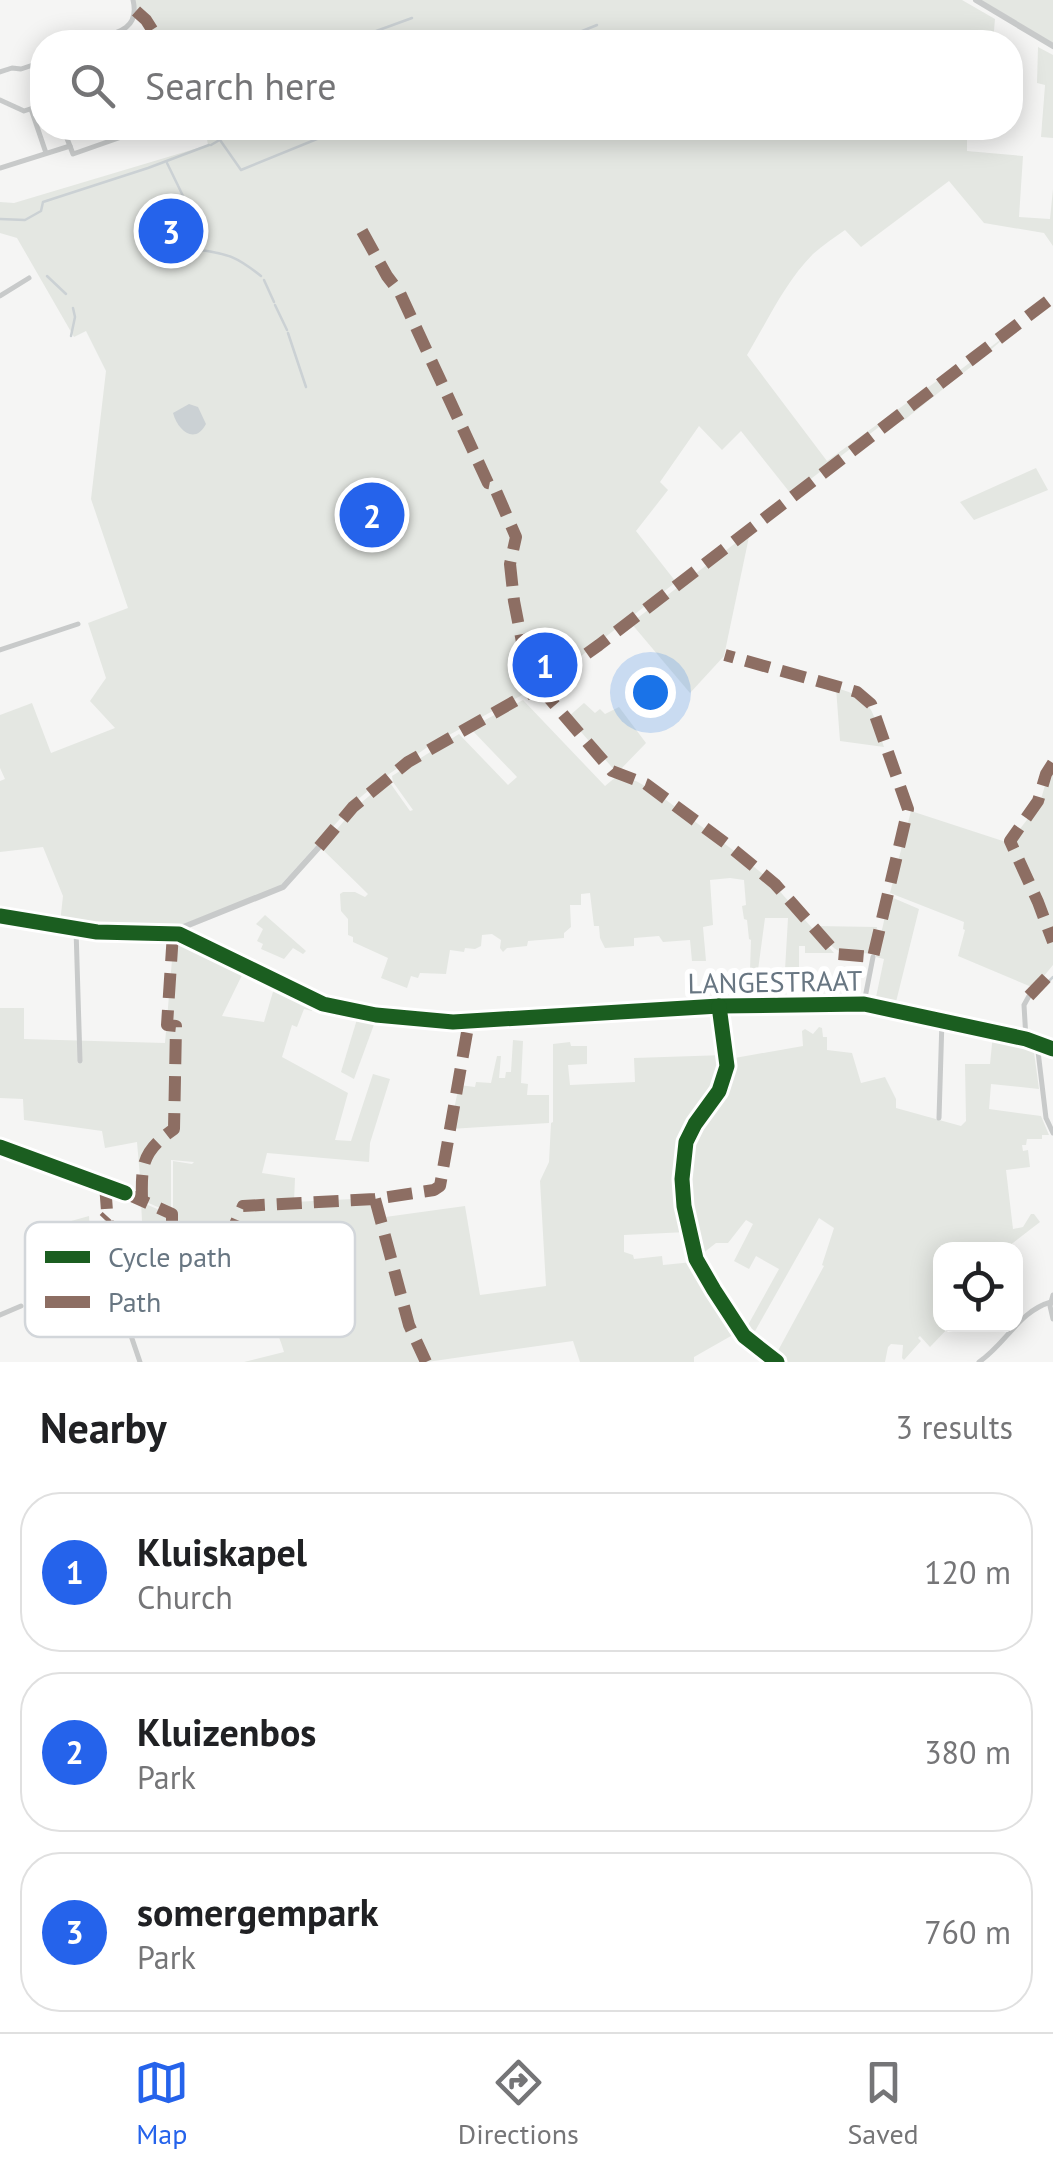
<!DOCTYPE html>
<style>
body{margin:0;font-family:"PT Sans",sans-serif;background:#f2f2f2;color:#202124}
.controls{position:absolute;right:30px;bottom:30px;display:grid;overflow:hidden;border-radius:20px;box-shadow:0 5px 25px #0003}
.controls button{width:90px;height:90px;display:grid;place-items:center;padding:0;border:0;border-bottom:2px solid #e0e0e0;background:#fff;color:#202124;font:50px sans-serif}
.you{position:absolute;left:650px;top:692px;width:35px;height:35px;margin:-25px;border:8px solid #fff;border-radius:50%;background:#1a73e8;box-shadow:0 0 0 15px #1a73e833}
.badge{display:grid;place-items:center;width:65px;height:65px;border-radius:50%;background:#2563eb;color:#fff;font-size:32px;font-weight:700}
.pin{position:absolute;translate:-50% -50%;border:5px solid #fff;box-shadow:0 2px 10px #0006}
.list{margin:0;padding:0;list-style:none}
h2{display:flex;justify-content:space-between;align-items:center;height:130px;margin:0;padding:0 40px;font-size:42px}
h2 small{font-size:32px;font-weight:400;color:#757577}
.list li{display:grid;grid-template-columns:65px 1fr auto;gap:30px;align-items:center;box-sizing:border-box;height:160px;margin:0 20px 20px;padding:0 20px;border:2px solid #e0e0e0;border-radius:40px}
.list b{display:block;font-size:38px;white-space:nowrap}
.list p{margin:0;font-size:32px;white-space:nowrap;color:#757577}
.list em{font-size:32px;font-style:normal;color:#757577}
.icon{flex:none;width:55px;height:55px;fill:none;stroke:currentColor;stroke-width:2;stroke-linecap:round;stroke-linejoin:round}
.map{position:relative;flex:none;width:1053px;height:1362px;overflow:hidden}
.search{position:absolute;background:#fff;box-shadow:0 5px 25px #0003;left:30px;right:30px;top:30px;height:110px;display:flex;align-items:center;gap:25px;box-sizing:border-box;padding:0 35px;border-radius:40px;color:#757577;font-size:38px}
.sheet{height:670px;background:#fff}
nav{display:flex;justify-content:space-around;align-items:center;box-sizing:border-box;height:140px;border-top:2px solid #e0e0e0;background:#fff;font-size:28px;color:#757577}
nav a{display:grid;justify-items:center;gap:5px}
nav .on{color:#2563eb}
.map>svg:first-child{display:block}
.green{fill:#e4e7e2}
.water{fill:#cbd1d4}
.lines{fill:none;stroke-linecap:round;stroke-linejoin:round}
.stream{stroke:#cbd1d4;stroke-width:2.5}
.minor{stroke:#c8caca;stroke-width:5}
.tertiary{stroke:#c8caca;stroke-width:6}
.quiet{stroke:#8d6e63;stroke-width:12;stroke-dasharray:25 12;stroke-linecap:butt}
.cycleway-casing{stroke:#fff;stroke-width:21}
.cycleway{stroke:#1b5e20;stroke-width:15}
.labels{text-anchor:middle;stroke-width:10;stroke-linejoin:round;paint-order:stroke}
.street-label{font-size:28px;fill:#687682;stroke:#fff}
.key{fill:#fff;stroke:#d2d6da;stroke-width:2.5}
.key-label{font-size:28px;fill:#687682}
</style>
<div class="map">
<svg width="1053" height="1362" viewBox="0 0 1053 1362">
<rect width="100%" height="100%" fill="#f5f5f4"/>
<g class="green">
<path d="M133,0H962L995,19L993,42H159C152,29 136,12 133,0Z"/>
<path d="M981,0H1053V43Z"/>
<path d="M1038,47L1053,55V138L1041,137L1045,85L1037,83Z"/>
<path d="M205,128H903L967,133V151L1023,156L1019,217L1050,219L1053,189V246L1044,233L984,223L949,181L861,247L845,230C835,237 823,245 813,254C785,282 767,322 747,355L827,461L956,367L960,370L1012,331L977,362L903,421L896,414L791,494L741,431L722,450L699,426L660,482L668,490L636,531L676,582L581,656L570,642L532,667L542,684L429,746L382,779L356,801L279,887L171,929L109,930L60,923L63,896L43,847L0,852V781L5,779L0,768V715L32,703L51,753L115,728L90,701L106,678L88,623L128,608L91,499L106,371L86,331L74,337L17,238L0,233V202L14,203L208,145Z"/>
<path d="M1036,468L1048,490L974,520L960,502Z"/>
<path d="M750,532L724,656L690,693L631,623Z"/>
<path d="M836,688C875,698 872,713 884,747L840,741Z"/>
<path d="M523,700L605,786L617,776L636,781L654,791L737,853L769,879L834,953H805V946H799V970H785L788,918H765L758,970H750L751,940L749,939L747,920L744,919L742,906L746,905L744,880L730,878L710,880L713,925L703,927L706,961H692L690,940L663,942L659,936L634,938V946L605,948L600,938L599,926H594L590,893L581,894V905H570L571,927L564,933V938L528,941L527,946L507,948L503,952L500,948L501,940L492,934L482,935L481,946L475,949L465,948L464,952L450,950L446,974L420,973L418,978L411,976L407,988L381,978L388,958L353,942V937L348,935V919L341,911L340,894L343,892H355L365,897L368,894L321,848L355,808L388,780L410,811L413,810L393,782L392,776L459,734L508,785L517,777L470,728Z"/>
<path d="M584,703L595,713L600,709L605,714L619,707L646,743L617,773L568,717Z"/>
<path d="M1053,766V965L1034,988L958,956L965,930L963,929L964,922L890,893L911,811L1009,843L1040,803L1049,771Z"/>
<path d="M891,897L919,909L895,1006L875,1002L884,959L876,957L889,898Z"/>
<path d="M265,915L306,951L303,954L293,948L284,959L261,949L263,944L257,941L263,929L256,924Z"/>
<path d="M815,926L877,927L871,953C835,955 837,953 815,926Z"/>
<path d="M174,936L245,969L222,1016L264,1022L275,985L314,1004L312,1011L304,1009L297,1027L292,1025L282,1057L348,1093L335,1140L351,1141L373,1074L390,1079L370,1143L369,1162L267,1153L262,1173L295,1178L294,1202L372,1198L378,1218L465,1206L480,1295L546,1286L540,1181L549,1162L551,1123L553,1122V1044L570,1042L571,1046H587V1064L568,1065L570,1085L635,1082L634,1058L725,1055C723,1095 695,1113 684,1146C675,1174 681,1205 687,1232L624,1235V1252L633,1255L634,1259L662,1256L663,1265L693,1262L738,1332L694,1357V1362H580L573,1341L427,1362H244L284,1352C273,1314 245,1274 227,1238L173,1255V1161L192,1164L194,1162L171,1160V1213L142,1200L137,1142L105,1148L102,1131L24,1120L23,1099L0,1098V1008H24V1039L165,1043Z"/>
<path d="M358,1016L376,1019L354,1079L341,1072Z"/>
<path d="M819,1027L822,1028L823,1037H827V1050L852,1053L861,1083L885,1077L896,1099V1108L961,1126L966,1121L965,1064H990L993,1034L1033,1045L1039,1089L991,1084L989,1109L1041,1116L1049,1135H1042V1139H1027L1026,1145H1022L1023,1151L1028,1150L1030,1167L1006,1170L1013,1229L1023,1227L1031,1214H1034L1040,1222L1005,1249L940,1250V1324L951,1325L930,1347L920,1336L918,1338L921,1341L904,1360L902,1358L903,1345L891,1344L888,1347L885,1362H780L774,1358L824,1266L822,1265L834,1228L819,1218L750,1340L743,1334L779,1269L756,1256L749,1269L734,1261L753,1224L746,1220L728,1243H716L697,1258C688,1224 675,1168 691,1135C696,1125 703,1118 710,1110C721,1095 727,1077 729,1059L803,1046L802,1031L805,1029L813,1034Z"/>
<path d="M513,1040L523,1041L521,1083L528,1084L527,1095H549V1123L450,1129L459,1085L475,1087L476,1082L491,1083L497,1056H501L499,1078H505L506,1072H511Z"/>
<path d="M141,1202L171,1215L170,1256L113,1275L109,1225L142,1221Z"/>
<path d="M89,1216L91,1252L77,1264L92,1253L91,1233L107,1218L111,1277L118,1300L64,1317L57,1293L32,1301L25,1295L50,1277L46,1228Z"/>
</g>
<path class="water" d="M189,404L198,407L206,424C195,445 178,431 173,413Z"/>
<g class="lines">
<g class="stream">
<path d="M356,42L368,34L412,18"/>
<path d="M555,42L597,25"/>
<path d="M220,140L241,170L344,128"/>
<path d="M211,145L240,128"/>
<path d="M167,163L184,198"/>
<path d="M186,200L187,205L177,223L188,225L200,231V250C229,254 237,257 261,276"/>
<path d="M0,219L25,220L41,211L43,202L148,168L209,145"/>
<path d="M47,276L66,294"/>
<path d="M264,280L274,302"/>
<path d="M275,305L287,330"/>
<path d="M288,333L306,387"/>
<path d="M71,336L75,317L73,308"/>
<path d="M1042,988L1053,977"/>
</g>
<g class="minor">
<path d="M86,42C110,34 141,33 133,0"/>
<path d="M0,72L12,68L21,69L42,62"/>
<path d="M0,100L24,111L42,105"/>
<path d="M31,109L46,153"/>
<path d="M63,128L73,154L147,128"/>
<path d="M0,168L70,146"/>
<path d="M0,296L29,278"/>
<path d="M0,650L78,624"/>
<path d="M76,929L80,1061"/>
<path d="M864,1003L873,957"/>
<path d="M719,1006L727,1066L719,1091L695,1124L686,1142L682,1179L684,1206L696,1259L714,1290L744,1336L777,1362"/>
<path d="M1026,1039L1024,1005L1029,996"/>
<path d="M1037,1043L1046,1118L1053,1133"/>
<path d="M939,1118L942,1020"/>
<path d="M0,1147L125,1193"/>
<path d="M1053,1295L1050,1306L1053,1319"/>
<path d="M0,1315L21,1306"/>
<path d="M126,1321L140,1362"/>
<path d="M979,1362C1006,1344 1019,1311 1051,1302"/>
</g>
<g class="tertiary">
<path d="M976,0L1053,46"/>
<path d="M0,916L97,932L179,934L323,1004L376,1015L453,1022L719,1006L864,1004L1026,1039L1053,1049"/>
<path d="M179,934L181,928L283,887L319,847"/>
</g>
<g class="quiet">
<path d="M136,11L146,20L160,42"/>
<path d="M362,231L387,276L400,293L488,483L493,484L516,537L510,564L514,601L531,688L537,689"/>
<path d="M537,689L542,690L612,771L646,784L728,845L775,884L837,954L873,957L908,809L871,704L857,692L725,655"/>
<path d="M1053,763L1046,774L1038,801L1010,841L1038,902L1053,942"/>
<path d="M319,847L353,807L408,762L543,685L599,645L1053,297"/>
<path d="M1029,996L1053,971"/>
<path d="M105,1184L112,1279L126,1321"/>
<path d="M125,1193L172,1214V1256L229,1238L243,1206L375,1199L434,1190L440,1186L469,1021"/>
<path d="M375,1199L409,1325L426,1362"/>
<path d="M142,1200C141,1163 143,1151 174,1129L176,1026L167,1025L173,933"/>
<path d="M38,1301L66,1272L74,1268L91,1253V1233L107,1216"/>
</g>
<defs>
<g id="cycleway">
<path d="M0,916L97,932L179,934L323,1004L376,1015L453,1022L719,1006L864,1004L1026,1039L1053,1049"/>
<path d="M719,1006L727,1066L719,1091L695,1124L686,1142L682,1179L684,1206L696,1259L714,1290L744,1336L777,1362"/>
<path d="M0,1147L125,1193"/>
</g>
</defs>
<use href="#cycleway" class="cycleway-casing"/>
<use href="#cycleway" class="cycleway"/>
</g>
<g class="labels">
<g class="street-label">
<text transform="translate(775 982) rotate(-1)" y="10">LANGESTRAAT</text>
</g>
</g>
<rect x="25" y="1222" width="330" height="115" rx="15" class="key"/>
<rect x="45" y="1251" width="45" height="12" fill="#1b5e20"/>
<rect x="45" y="1296" width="45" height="12" fill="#8d6e63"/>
<g class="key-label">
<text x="108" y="1267">Cycle path</text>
<text x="108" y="1312">Path</text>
</g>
</svg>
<div class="controls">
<button><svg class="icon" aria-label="locate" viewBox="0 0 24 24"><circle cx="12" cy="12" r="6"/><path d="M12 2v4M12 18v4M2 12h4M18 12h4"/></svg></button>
</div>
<div class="you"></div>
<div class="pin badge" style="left:545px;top:665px">1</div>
<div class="pin badge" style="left:372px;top:515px">2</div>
<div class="pin badge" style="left:171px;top:231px">3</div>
<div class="search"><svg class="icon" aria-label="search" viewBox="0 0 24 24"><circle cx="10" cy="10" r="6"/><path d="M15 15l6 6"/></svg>Search here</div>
</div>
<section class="sheet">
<h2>Nearby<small>3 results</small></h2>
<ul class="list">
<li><span class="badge">1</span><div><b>Kluiskapel</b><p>Church</p></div><em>120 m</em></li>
<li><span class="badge">2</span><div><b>Kluizenbos</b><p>Park</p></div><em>380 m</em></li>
<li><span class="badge">3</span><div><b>somergempark</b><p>Park</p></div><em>760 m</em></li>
</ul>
</section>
<nav>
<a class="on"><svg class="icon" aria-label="map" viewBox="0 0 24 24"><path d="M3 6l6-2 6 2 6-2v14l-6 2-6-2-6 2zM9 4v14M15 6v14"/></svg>Map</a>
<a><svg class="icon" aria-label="directions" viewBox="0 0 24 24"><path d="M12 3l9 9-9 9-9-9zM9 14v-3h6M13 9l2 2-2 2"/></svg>Directions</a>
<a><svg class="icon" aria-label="saved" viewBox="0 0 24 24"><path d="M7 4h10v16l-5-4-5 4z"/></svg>Saved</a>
</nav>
